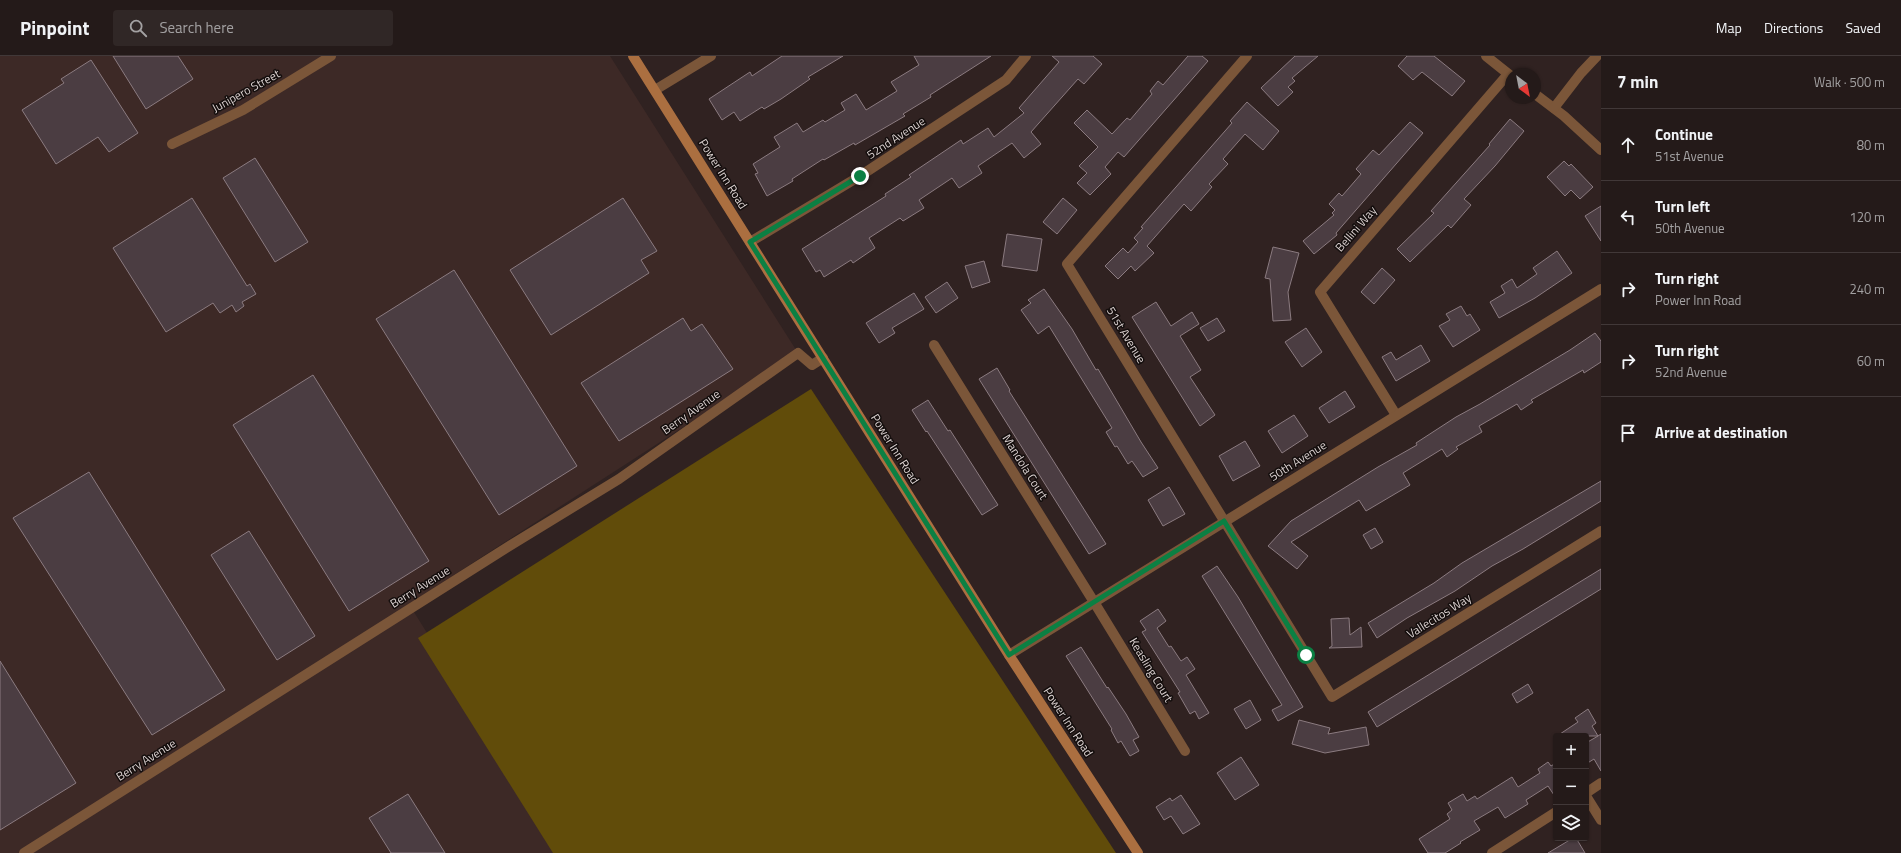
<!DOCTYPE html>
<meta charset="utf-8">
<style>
body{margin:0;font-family:"Titillium Web",sans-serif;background:#302726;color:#f1f3f6}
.controls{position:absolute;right:12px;bottom:12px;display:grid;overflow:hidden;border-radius:4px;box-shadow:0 1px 3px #0004}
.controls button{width:36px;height:36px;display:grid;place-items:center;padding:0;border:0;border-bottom:1px solid #413838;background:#241a19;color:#f1f3f6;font:20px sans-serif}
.compass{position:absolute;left:1505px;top:12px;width:36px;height:36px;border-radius:50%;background:#241a19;box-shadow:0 1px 3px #0004;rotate:148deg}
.stop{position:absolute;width:12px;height:12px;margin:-9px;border:3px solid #0b8043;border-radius:50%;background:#fff}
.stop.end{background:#0b8043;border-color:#fff;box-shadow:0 1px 4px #0008}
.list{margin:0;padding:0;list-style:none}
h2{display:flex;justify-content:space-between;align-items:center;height:52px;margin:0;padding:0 16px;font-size:17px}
h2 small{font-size:13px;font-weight:400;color:#a3a1a2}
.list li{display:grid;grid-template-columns:26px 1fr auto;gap:12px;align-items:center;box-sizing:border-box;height:72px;padding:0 16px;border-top:1px solid #413838}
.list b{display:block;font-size:15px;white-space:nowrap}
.list p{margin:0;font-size:13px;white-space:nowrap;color:#a3a1a2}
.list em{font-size:13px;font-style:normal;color:#a3a1a2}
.icon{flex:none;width:22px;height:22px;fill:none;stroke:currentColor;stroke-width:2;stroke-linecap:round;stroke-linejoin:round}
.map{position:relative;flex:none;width:1601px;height:797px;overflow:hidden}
header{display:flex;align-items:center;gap:24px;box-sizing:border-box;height:56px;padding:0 20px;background:#241a19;border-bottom:1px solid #413838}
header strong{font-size:19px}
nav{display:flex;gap:22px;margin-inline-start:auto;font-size:14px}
.search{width:280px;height:36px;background:#302726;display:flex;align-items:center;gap:10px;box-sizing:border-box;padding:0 14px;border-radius:4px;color:#a3a1a2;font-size:15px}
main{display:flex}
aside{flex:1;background:#241a19}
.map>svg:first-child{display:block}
.built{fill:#3d2926}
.green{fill:#614c0a}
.building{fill:#4b3d42;stroke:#8b7b80}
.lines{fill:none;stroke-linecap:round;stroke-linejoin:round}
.minor{stroke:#7b5639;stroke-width:10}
.secondary{stroke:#ab6f40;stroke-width:10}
.route{stroke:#0b8043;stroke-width:5}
.labels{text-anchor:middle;stroke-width:3;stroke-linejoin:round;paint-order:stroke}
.street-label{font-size:12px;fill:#dbd1d0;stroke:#140e0d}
</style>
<header>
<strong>Pinpoint</strong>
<div class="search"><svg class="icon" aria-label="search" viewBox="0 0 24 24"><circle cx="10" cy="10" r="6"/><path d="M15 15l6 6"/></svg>Search here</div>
<nav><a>Map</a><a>Directions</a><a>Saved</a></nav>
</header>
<main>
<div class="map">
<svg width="1601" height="797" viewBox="0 0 1601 797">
<rect width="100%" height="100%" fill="#302221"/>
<path class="built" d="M0,0H610L798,297L409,548L564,797H0Z"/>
<path class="green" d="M811,333L1116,797H553L418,582Z"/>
<g class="building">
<path d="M113,0H178L193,23L146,53Z"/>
<path d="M782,0H843L808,21L810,23L781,43L764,53L762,51L740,65L734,56L722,64L709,43L750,16L752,20Z"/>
<path d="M914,0H991L930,39L931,41L903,58L905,60L855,89L854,87L824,104L823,103L792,123L793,125L767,140L755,118L758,117L753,108L780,91L774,81L797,67L803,76L823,64L825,66L845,54L841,47L856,38L866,54L897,35L891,26L919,9Z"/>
<path d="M1052,0H1093L1102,8L1084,28L1078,23L1031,76L1041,88L1024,102L1012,87L978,110L982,117L959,132L952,122L919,144L924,152L903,165L900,162L869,182L875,192L853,207L851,204L824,221L820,214L816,216L802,193L886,140L885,138L911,121L909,119L961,84L963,88L988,72L994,81L1024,57L1019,52L1059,6Z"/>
<path d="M1188,0H1202L1208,5L1124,101L1118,96L1105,111L1111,118L1090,139L1077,127L1087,117L1079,110L1098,91L1074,67L1087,54L1112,78L1127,62L1130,64L1152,38L1150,35L1158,25L1163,29Z"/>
<path d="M1295,0H1318L1292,22L1295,25L1288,31L1293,36L1278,50L1261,32Z"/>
<path d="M1407,0H1434L1465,25L1452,40L1422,16L1413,24L1398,10Z"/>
<path d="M91,4L138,77L109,96L98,81L56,108L22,54L64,27L61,23Z"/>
<path d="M1247,46L1279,75L1263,94L1245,78L1223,103L1228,108L1209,128L1212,131L1191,155L1184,148L1147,190L1154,197L1135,215L1131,210L1118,223L1105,210L1123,192L1128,197L1138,186L1134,182L1143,172L1141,171L1232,67L1230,65Z"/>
<path d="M1510,63L1524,75L1495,110L1464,143L1471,149L1451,172L1448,169L1410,206L1397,193L1434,157L1431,155L1490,89L1489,88Z"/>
<path d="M1410,66L1423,77L1336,177L1337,179L1314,198L1303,185L1334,159L1332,157L1335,154L1329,148L1339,137L1342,140L1361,118L1356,113L1373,94L1379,99Z"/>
<path d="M255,102L308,186L275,206L223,122Z"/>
<path d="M1564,105L1569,110L1571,108L1593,131L1580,143L1571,134L1565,140L1547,121Z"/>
<path d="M192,142L247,230L250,228L256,238L242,246L244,250L236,256L232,249L220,257L213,247L166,276L113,192Z"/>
<path d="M623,142L657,195L641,204L649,217L551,279L510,214Z"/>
<path d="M1063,142L1077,154L1057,178L1043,166Z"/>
<path d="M1601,150V185L1585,160Z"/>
<path d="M1007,178L1042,183L1037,215L1002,210Z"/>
<path d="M1273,191L1299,197L1288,236L1291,264L1273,265L1270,223L1265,222Z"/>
<path d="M1557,195L1572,217L1535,242L1499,262L1490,246L1505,237L1501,230L1512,223L1517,232L1537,218L1533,212Z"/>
<path d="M984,205L990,226L972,232L965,210Z"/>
<path d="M1382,212L1395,224L1374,248L1361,236Z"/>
<path d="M454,214L577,410L499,459L376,263Z"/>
<path d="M947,226L958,242L936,257L925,241Z"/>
<path d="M1044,233L1072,273L1096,314L1098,313L1141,386L1158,412L1143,421L1132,405L1128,408L1117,390L1115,391L1106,376L1112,372L1049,270L1038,278L1021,254L1031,247L1028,244Z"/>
<path d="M914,237L924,253L892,272L895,277L879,287L866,267Z"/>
<path d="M1156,246L1171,270L1192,256L1199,268L1180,280L1201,314L1190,321L1215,359L1200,370L1132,261Z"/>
<path d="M1461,250L1467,260L1470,258L1480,274L1453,291L1439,270L1450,264L1446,258Z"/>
<path d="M683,262L691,275L702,268L733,313L619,385L581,327Z"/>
<path d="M1217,262L1225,275L1208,285L1200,272Z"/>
<path d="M1306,272L1322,296L1302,311L1285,286Z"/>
<path d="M1595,277L1601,285V306L1584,317L1583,314L1531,344L1533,346L1521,354L1517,348L1479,370L1482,376L1456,391L1458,393L1447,401L1442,393L1403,417L1410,429L1366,455L1359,444L1291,486L1308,500L1297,513L1268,490L1291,465L1378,411L1417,389L1416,387L1456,361L1480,348L1570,294Z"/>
<path d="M1421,289L1430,305L1396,325L1382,301L1391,296L1396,304Z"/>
<path d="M997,312L1010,334L1009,335L1106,488L1089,498L979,323Z"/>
<path d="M313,319L429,505L349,555L233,369Z"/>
<path d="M1345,335L1355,351L1329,367L1319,352Z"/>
<path d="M928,344L948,375L950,374L998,449L982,459L927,375L926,376L912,354Z"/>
<path d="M1294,359L1308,380L1282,397L1268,375Z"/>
<path d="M1245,385L1260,410L1233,425L1219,400Z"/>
<path d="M89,416L225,634L152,679L13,462Z"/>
<path d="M1601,425V445L1523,493L1492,510L1455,535L1407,562L1377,582L1368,567L1434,527L1462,507Z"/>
<path d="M1169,431L1185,458L1163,470L1148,444Z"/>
<path d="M1375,472L1383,486L1371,493L1363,479Z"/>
<path d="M249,475L315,580L277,604L211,499Z"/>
<path d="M1217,510L1238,541L1303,651L1278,665L1272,654L1282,649L1202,520Z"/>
<path d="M1601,513V533L1377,671L1368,656Z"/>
<path d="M1158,553L1166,565L1157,572L1169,591L1171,590L1181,605L1187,601L1195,613L1186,619L1209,657L1199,663L1195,655L1190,658L1178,637L1180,636L1142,576L1146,574L1140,565Z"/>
<path d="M1349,562L1350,579L1361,571L1362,591L1329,592L1332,590L1331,563Z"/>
<path d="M1081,591L1107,632L1108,631L1126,658L1139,681L1133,684L1139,695L1130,700L1121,685L1118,687L1111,674L1112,673L1066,600Z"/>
<path d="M0,605L76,727L0,774Z"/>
<path d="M1528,628L1533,637L1517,647L1512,638Z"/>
<path d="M1250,644L1261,664L1246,673L1234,653Z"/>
<path d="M1588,653L1596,667L1592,670L1598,680L1601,678V715L1594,703L1586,708V687L1598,680H1557L1578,666L1575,662Z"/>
<path d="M1299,664L1330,672L1328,678L1366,671L1369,689L1325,697L1292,688Z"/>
<path d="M1241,701L1259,729L1235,744L1217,717Z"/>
<path d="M1548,706L1551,710L1556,707V742L1548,730L1526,744L1528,748L1505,762L1498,751L1474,765L1480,774L1460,786L1461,787L1445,797H1428L1419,783L1450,763L1447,758L1452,754L1448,747L1463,738L1467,745L1475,740L1477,743L1512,721L1518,731L1540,717L1538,713Z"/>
<path d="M408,738L445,797H391L369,762Z"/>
<path d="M1181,739L1200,768L1183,778L1171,760L1164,764L1156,751L1170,742L1172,745Z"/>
<path d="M1573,782H1576L1585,797H1548Z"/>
</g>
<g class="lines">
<g class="minor">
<path d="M1247,0L1067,208L1332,641L1601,475"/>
<path d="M1486,0L1511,20"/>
<path d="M655,34L711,0"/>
<path d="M1535,38L1564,60L1601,94"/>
<path d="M1554,52L1581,17L1597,0"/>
<path d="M172,88L243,54L331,0"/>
<path d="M750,186L860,120L1006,24L1026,0"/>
<path d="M934,289L1094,546L1185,695"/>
<path d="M1396,359L1320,236L1508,18"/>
<path d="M1009,599L1601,233"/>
<path d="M1586,737L1601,727"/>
<path d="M1586,740L1601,764"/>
<path d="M24,797L511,489L619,423L798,297L812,309L823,302"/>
<path d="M1492,797L1556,756"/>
</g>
<path class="secondary" d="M633,0L1009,599L1138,797"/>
</g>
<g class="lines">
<path class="route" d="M860,120L750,186L1009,599L1224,465L1306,599"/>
</g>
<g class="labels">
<g class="street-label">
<text transform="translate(246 35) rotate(-29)" y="4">Junipero Street</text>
<text transform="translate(896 82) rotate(-33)" y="4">52nd Avenue</text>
<text transform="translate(723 118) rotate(58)" y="4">Power Inn Road</text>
<text transform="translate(1356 173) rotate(-49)" y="4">Bellini Way</text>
<text transform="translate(1126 279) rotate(59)" y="4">51st Avenue</text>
<text transform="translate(691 356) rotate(-35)" y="4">Berry Avenue</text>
<text transform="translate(895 393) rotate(58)" y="4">Power Inn Road</text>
<text transform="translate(1298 405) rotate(-32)" y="4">50th Avenue</text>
<text transform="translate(1025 411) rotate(58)" y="4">Mandola Court</text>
<text transform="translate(420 531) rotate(-32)" y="4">Berry Avenue</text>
<text transform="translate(1439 560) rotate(-32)" y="4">Vallecitos Way</text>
<text transform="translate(1151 614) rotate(59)" y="4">Keasling Court</text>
<text transform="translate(1068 666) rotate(57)" y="4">Power Inn Road</text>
<text transform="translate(146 704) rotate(-32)" y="4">Berry Avenue</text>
</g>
</g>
</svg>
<div class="controls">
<button>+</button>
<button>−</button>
<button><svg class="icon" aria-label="layers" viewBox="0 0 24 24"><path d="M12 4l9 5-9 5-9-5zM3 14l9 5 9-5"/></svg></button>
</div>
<svg class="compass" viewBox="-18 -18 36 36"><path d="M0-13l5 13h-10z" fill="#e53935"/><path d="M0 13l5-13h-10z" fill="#a3a1a2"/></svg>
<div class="stop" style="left:1306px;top:599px"></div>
<div class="stop end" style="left:860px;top:120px"></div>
</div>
<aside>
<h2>7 min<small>Walk · 500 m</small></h2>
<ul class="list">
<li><svg class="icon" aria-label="ahead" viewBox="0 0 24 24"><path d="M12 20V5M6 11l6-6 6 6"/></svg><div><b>Continue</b><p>51st Avenue</p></div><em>80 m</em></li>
<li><svg class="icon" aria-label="left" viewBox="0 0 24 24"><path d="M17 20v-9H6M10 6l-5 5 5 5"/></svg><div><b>Turn left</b><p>50th Avenue</p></div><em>120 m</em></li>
<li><svg class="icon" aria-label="right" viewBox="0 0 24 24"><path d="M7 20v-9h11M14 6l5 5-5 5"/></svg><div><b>Turn right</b><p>Power Inn Road</p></div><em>240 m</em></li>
<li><svg class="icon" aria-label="right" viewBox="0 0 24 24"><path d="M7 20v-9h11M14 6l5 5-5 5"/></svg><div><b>Turn right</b><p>52nd Avenue</p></div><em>60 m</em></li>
<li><svg class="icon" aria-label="arrive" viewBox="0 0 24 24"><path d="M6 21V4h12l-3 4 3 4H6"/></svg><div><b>Arrive at destination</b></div></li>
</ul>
</aside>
</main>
